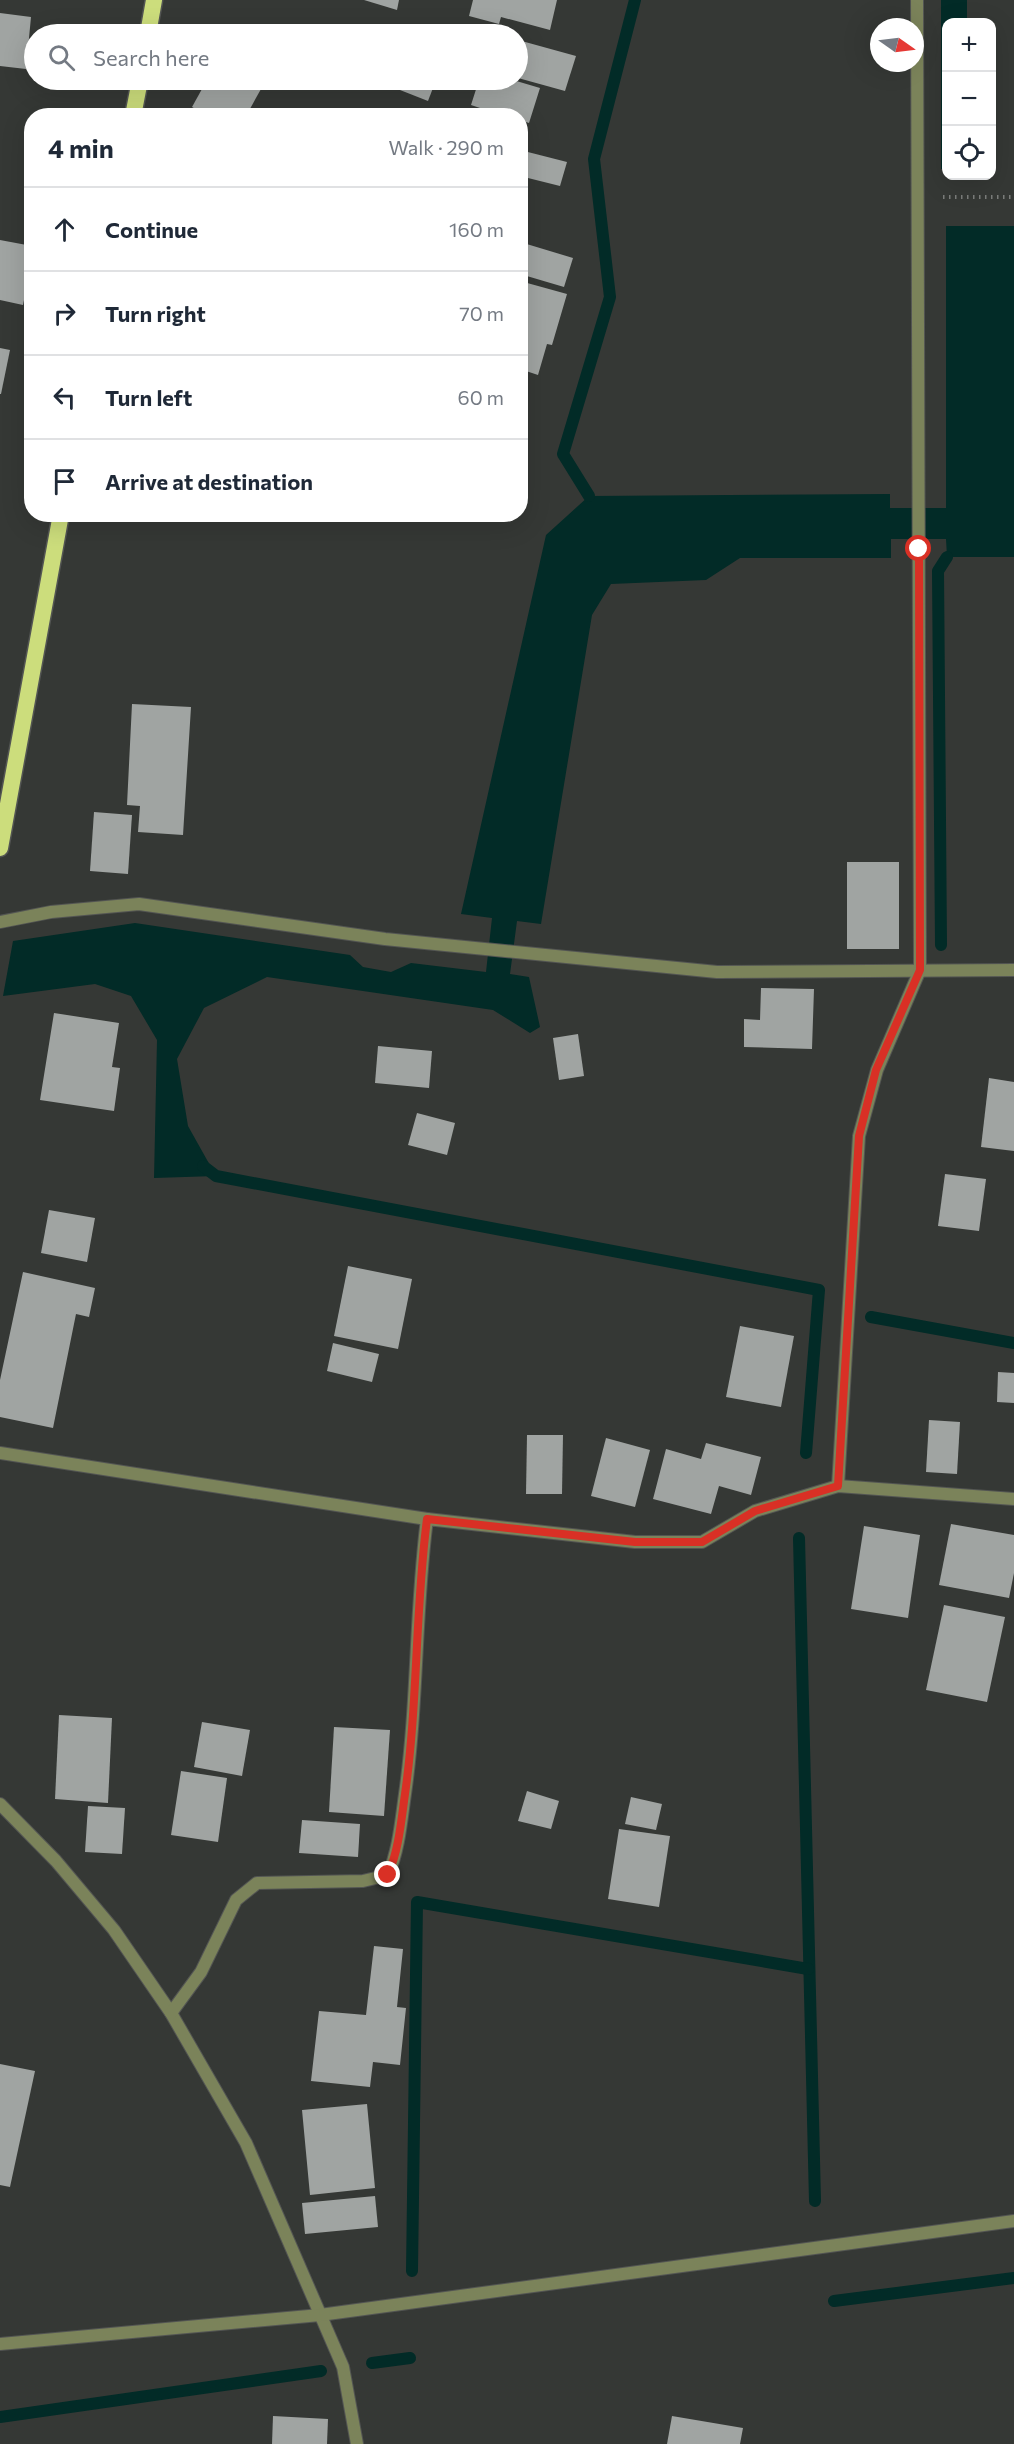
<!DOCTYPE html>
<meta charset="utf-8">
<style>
body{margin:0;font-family:Commissioner,sans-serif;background:#f2f2f3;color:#1f2937}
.controls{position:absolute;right:18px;top:18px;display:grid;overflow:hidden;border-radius:12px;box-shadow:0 6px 24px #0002}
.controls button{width:54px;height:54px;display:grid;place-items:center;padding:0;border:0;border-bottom:2px solid #e0e1e3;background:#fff;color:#1f2937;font:30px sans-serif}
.compass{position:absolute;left:870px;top:18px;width:54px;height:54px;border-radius:50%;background:#fff;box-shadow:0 6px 24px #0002;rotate:104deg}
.stop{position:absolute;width:18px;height:18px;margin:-14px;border:4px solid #d93025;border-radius:50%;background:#fff}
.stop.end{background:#d93025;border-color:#fff;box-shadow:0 2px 6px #0008}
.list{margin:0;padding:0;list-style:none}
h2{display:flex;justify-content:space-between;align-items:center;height:78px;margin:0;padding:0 24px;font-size:26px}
h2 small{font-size:20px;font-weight:400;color:#747a83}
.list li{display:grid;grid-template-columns:39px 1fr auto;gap:18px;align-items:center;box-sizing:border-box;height:84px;padding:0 24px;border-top:2px solid #e0e1e3}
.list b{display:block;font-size:22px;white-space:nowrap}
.list em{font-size:20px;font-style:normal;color:#747a83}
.icon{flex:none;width:33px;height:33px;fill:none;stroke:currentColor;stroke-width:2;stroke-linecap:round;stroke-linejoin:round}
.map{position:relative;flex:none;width:1014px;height:2444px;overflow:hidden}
.search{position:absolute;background:#fff;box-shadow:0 6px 24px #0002;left:24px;top:24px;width:504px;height:66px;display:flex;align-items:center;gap:15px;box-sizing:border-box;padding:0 21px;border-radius:33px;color:#747a83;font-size:22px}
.panel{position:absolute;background:#fff;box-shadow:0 6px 24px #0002;left:24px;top:108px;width:504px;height:414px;border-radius:24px}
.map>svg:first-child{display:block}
.water{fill:#022b27}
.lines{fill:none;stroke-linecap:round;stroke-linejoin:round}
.stream{stroke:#022b27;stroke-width:12}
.building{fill:#a0a4a2}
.minor-casing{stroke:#535553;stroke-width:14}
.tertiary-casing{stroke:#535553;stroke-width:14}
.trunk-casing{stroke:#535553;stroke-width:19}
.path{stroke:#7a7c7a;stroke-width:4;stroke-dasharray:1.5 4.5;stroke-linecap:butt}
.minor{stroke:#7b835a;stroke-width:12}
.tertiary{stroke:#7b835a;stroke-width:12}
.trunk{stroke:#ccdd7c;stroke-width:16}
.route{stroke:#d93025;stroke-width:8}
</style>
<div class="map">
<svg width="1014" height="2444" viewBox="0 0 1014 2444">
<rect width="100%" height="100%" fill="#353835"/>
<g class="water">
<path d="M941,0H967V22H946V169H941Z"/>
<path d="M946,226H1014V557H947L946,539H891V558H740L706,580L611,584L592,615L541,924L517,921L510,974L529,977L540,1027L530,1033L493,1010L267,977L204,1008L177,1059L188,1126L216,1176L154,1178L157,1040L131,996L95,984L3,996L13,941L135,923L350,955L363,967L391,972L411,963L486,972L492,918L461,914L546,535L589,496L890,494V508H946Z"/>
</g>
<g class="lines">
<g class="stream">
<path d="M589,496L563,454L610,297L594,159L635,0"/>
<path d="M941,945L938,571L947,557"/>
<path d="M203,1166L216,1176L819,1290L806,1453"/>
<path d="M871,1317L1014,1343"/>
<path d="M799,1538L815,2201"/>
<path d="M412,2271L417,1902L808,1969"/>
<path d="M834,2301L1014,2278"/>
<path d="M372,2363L410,2358"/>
<path d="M0,2417L321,2371"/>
</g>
</g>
<g class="building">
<path d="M364,0H399L397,10Z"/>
<path d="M473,0H557L550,30L501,17L499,24L469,16Z"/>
<path d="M0,13L31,17L26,69L0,66Z"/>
<path d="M425,26L447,34H421Z"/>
<path d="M518,40L576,56L565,91L518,78Z"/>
<path d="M207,80H266L246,116H208L192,107Z"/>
<path d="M404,80H436L428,101L400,90Z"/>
<path d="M479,80H513L540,88L529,123L520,120V116H504L471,105Z"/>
<path d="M520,150L567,162L560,186L520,176Z"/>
<path d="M0,240L32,246V259L23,305L0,300Z"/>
<path d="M520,242L573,258L564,287L520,274Z"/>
<path d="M520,281L567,294L552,345L547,344L538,375L520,369Z"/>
<path d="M0,348L10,350L1,394H0Z"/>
<path d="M132,704L191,707L183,835L138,832L140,806L127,805Z"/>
<path d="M94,812L132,815L128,874L90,871Z"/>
<rect x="847" y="862" width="52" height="87"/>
<path d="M761,988L814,989L812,1049L744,1047V1019L760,1020Z"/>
<path d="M54,1013L119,1023L112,1067L120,1068L114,1111L40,1100Z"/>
<path d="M578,1034L584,1076L559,1080L553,1038Z"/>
<path d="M378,1046L432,1051L429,1088L375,1083Z"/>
<path d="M989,1078L1014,1082V1151L981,1147Z"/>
<path d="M417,1113L455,1123L447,1155L408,1145Z"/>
<path d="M945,1174L986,1179L979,1231L938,1226Z"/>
<path d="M49,1210L95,1218L87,1262L41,1253Z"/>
<path d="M348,1266L412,1279L398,1349L334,1336Z"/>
<path d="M23,1272L95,1288L89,1317L76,1314L53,1428L0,1417V1380Z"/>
<path d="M740,1326L794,1336L781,1407L726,1397Z"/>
<path d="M333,1343L379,1354L372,1382L327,1371Z"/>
<path d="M998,1372L1014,1373V1403L997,1402Z"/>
<path d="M929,1420L960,1422L957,1474L926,1472Z"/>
<path d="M527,1435H563L562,1494H526Z"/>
<path d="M606,1438L650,1450L635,1507L591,1496Z"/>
<path d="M706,1443L761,1457L751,1495L719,1486L711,1514L653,1499L666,1449L701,1459Z"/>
<path d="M951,1524L1014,1535V1573L1009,1598L939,1585Z"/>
<path d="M864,1526L920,1535L908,1618L851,1609Z"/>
<path d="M944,1605L1005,1617L987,1702L926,1690Z"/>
<path d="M59,1715L112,1718L108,1803L55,1799Z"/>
<path d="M202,1722L250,1730L242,1776L194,1767Z"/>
<path d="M334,1727L390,1730L384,1816L329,1812Z"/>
<path d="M181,1771L227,1778L218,1842L171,1835Z"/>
<path d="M527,1791L559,1801L551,1829L518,1821Z"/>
<path d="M631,1797L662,1804L656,1830L625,1824Z"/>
<path d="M88,1806L125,1808L122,1854L85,1852Z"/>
<path d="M302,1820L360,1824L358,1857L299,1853Z"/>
<path d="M619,1829L670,1836L659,1907L608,1899Z"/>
<path d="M374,1946L403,1949L397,2007L406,2008L400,2065L373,2062L370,2087L311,2081L319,2011L366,2015Z"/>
<path d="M0,2064L35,2071L10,2187L0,2185Z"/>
<path d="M367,2104L375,2188L310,2195L302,2110Z"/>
<path d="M375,2196L378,2227L305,2234L302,2203Z"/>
<path d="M273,2416L328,2419L327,2444H272Z"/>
<path d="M672,2416L743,2428L740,2444H667Z"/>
</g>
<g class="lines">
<defs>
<g id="minor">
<path d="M0,922L51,912L139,904L385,939L717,972L1014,970"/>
<path d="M0,1453L427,1519"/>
<path d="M838,1486L859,1136L877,1070L920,970L917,0"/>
<path d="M0,1804L56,1861L114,1930L171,2013L246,2143L343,2367L357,2444"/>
<path d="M171,2013L201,1972L236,1900L257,1883L363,1881L388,1875C399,1849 401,1822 405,1794C418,1703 415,1611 427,1519L635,1542H702L755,1511L838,1486L1014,1499"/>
</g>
<path id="tertiary" d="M0,2344L320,2315L1014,2221"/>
<g id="trunk">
<path d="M148,34L154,0"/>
<path d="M133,116L140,80"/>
<path d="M0,848L61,514"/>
</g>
</defs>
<use href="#minor" class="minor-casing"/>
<use href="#tertiary" class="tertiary-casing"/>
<use href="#trunk" class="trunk-casing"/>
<path class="path" d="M943,197H1014"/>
<use href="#minor" class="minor"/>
<use href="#tertiary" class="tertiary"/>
<use href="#trunk" class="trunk"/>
</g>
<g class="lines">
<path class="route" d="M388,1875C399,1849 401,1822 405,1794C418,1703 415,1611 427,1519L635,1542H702L755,1511L838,1486L859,1136L876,1070L920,970L919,549"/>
</g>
</svg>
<div class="controls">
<button>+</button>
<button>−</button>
<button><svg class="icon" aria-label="locate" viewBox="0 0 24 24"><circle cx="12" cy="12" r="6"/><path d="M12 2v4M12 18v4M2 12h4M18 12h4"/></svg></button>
</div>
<svg class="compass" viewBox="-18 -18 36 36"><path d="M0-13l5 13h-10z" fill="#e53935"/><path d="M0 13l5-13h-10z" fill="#747a83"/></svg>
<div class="stop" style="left:919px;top:549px"></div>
<div class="stop end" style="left:388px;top:1875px"></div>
<div class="search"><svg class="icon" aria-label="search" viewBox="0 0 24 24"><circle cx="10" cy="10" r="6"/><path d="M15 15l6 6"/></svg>Search here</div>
<section class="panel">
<h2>4 min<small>Walk · 290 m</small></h2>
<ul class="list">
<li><svg class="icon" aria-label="ahead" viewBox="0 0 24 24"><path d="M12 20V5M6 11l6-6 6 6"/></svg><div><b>Continue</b></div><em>160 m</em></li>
<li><svg class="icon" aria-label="right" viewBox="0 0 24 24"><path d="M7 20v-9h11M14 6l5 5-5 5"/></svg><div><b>Turn right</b></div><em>70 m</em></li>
<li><svg class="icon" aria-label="left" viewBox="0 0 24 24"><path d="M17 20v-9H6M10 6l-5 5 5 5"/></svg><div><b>Turn left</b></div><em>60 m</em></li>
<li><svg class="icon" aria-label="arrive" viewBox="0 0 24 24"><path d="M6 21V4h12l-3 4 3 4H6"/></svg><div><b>Arrive at destination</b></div></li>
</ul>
</section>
</div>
